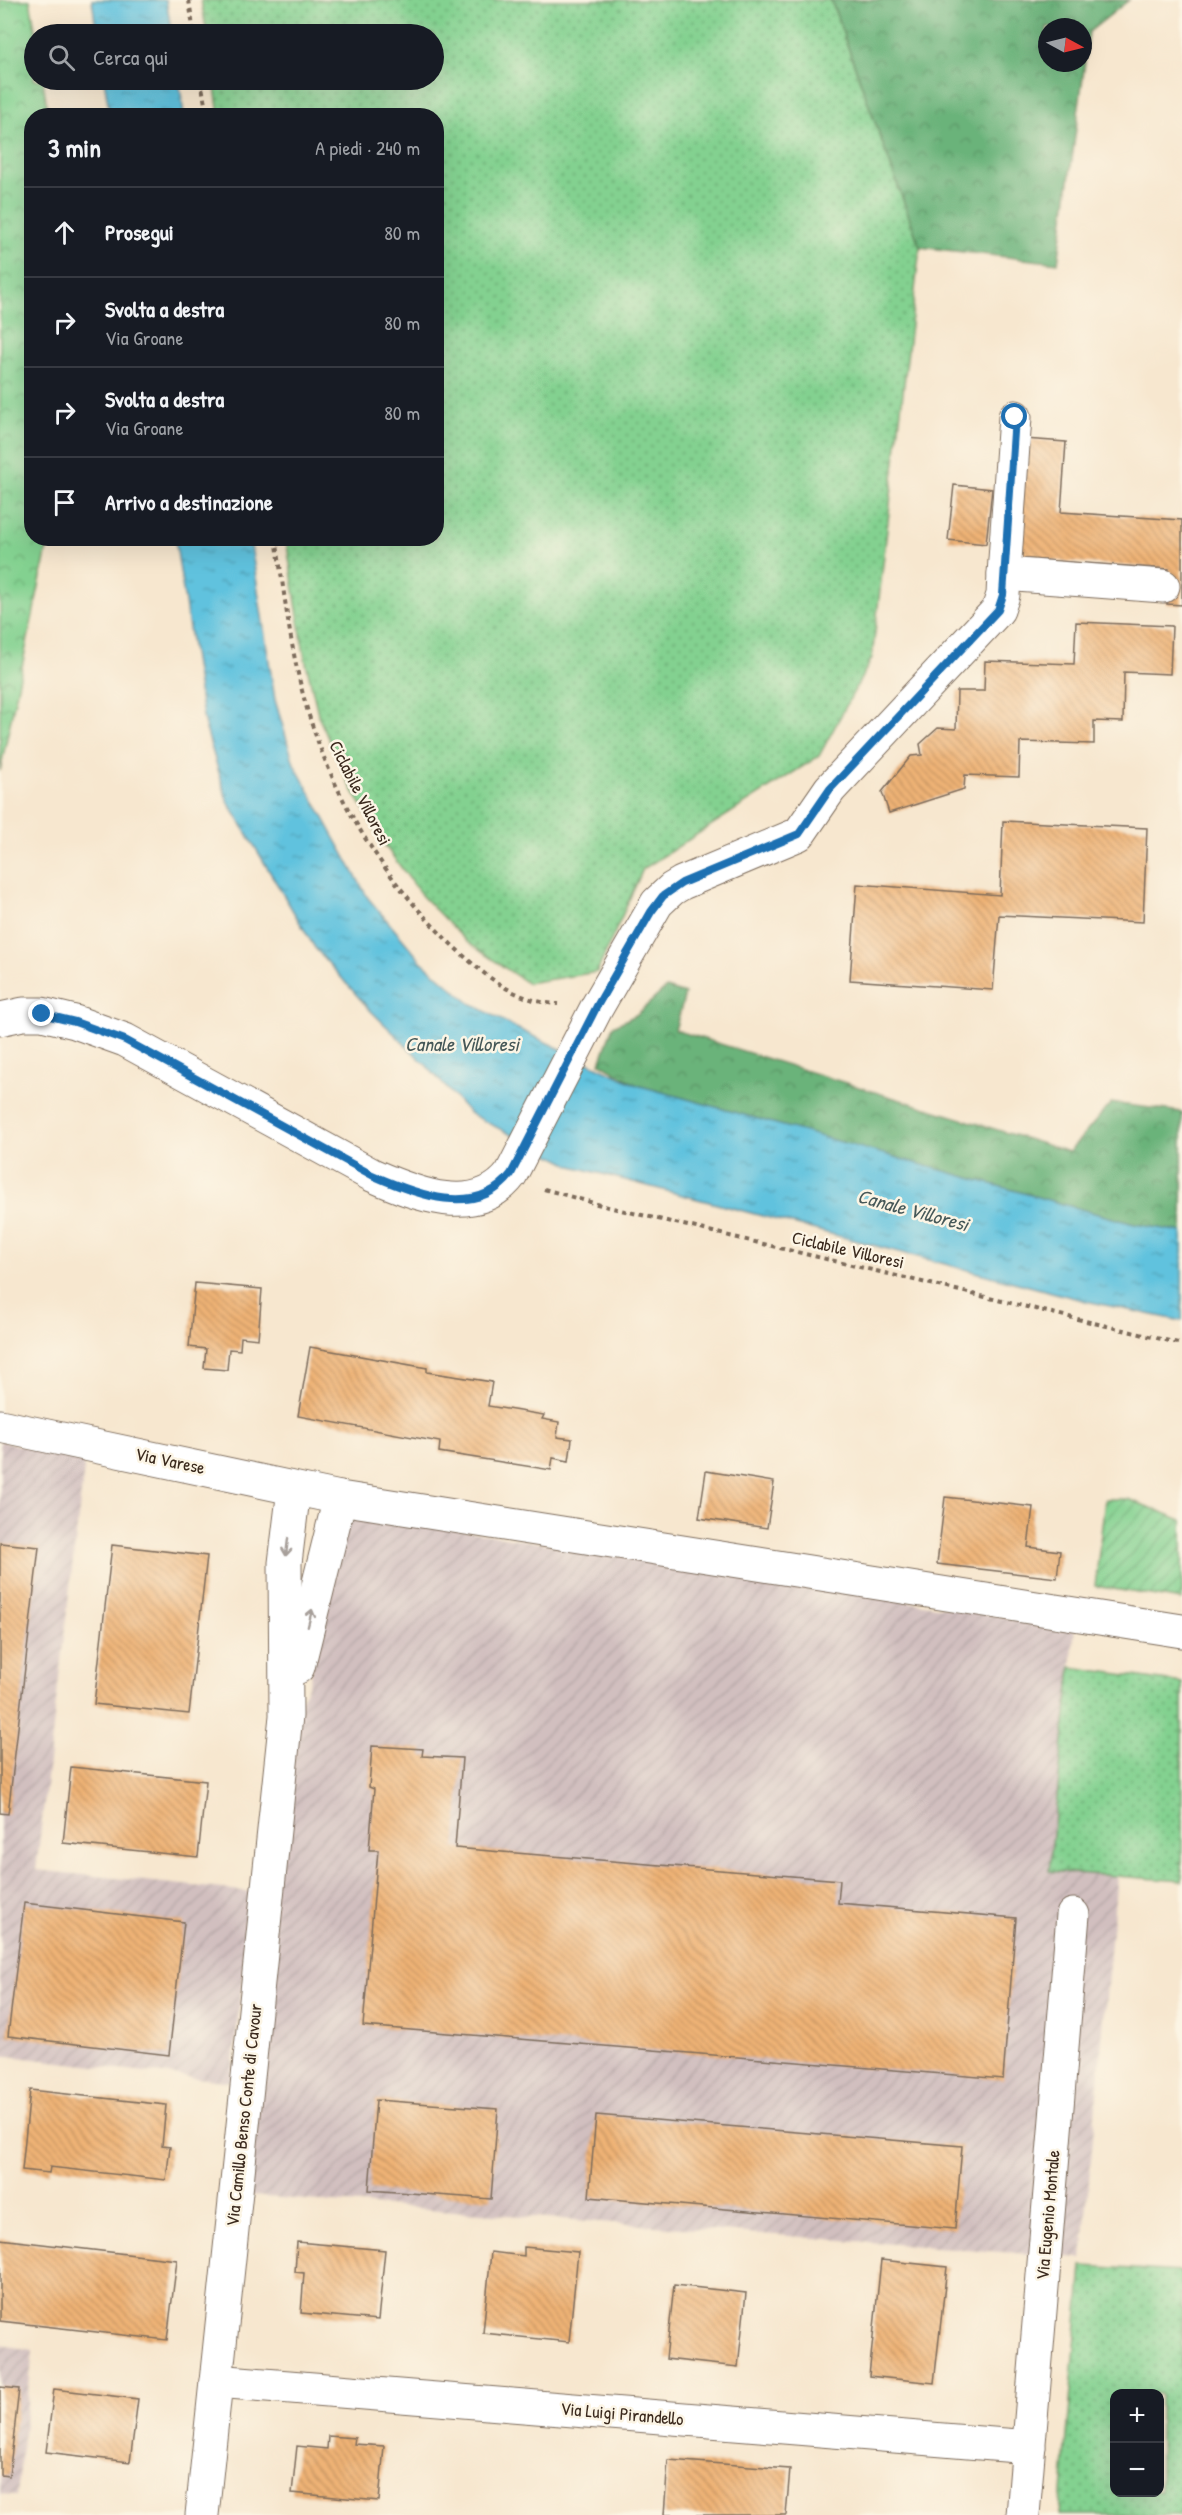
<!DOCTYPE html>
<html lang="it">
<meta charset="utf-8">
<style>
body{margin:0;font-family:"Patrick Hand",sans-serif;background:#20242c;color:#f1f3f6}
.controls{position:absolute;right:18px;bottom:18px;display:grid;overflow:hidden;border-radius:12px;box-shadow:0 6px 24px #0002}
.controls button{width:54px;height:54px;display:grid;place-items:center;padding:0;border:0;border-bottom:2px solid #363941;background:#171b24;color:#f1f3f6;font:30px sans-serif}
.compass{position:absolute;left:1038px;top:18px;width:54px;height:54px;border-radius:50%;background:#171b24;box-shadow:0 6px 24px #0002;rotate:97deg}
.stop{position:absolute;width:18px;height:18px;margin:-14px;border:4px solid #1f6fb2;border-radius:50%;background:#fff}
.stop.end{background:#1f6fb2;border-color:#fff;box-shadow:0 2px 6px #0008}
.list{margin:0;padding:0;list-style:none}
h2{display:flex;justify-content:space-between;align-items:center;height:78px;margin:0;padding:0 24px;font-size:26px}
h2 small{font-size:20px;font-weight:400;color:#9ea1a6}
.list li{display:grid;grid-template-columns:39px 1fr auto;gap:18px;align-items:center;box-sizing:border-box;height:90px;padding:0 24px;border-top:2px solid #363941}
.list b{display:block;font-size:22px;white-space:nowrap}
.list p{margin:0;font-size:20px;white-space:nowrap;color:#9ea1a6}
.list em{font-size:20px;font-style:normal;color:#9ea1a6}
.icon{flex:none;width:33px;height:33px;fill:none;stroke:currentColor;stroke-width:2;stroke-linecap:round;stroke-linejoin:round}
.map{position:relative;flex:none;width:1182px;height:2515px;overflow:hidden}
.search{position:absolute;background:#171b24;box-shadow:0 6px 24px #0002;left:24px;top:24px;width:420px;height:66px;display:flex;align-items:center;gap:15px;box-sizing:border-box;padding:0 21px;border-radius:33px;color:#9ea1a6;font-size:22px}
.panel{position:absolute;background:#171b24;box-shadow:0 6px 24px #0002;left:24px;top:108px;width:420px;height:438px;border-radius:24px}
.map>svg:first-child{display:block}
.industrial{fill:url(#industrial-furrows)}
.grass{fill:url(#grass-dots);stroke:#5f7e57;stroke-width:1.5;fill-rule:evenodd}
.forest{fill:url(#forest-crowns);stroke:#526e4c;stroke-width:1.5;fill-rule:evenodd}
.park{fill:url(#park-crowns);stroke:#5f7e57;stroke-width:1.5}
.garden{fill:url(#garden-furrows);stroke:#5f7e57;stroke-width:1.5}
.water{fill:url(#water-ripples);stroke:#4e767e;stroke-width:1.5}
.building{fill:url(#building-back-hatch)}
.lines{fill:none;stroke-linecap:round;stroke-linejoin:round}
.minor-casing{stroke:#7d6c5c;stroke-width:35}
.path{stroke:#7d6c5c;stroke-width:4;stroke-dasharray:4.5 4.5;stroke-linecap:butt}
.minor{stroke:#fff;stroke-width:33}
.oneway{stroke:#a79f9a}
.route{stroke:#1f6fb2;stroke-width:8}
.labels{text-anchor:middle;stroke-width:5;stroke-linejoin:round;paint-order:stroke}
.street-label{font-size:18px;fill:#3b2a1e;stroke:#fcf5e5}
.water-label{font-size:20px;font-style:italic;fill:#465858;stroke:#fcf5e5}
</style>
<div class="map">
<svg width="1182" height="2515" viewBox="0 0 1182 2515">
<defs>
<pattern id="industrial-furrows" width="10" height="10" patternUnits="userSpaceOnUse" patternTransform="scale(1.5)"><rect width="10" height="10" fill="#d1bfbf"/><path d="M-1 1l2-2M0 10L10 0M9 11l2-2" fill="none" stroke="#b4a4a4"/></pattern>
<pattern id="grass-dots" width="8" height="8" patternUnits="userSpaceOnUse" patternTransform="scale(1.5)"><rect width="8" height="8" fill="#83d190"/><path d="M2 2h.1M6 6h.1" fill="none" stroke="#6caa75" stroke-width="1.8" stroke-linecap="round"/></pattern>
<pattern id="forest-crowns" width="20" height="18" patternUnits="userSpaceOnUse" patternTransform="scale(1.5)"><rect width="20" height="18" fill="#6ab37a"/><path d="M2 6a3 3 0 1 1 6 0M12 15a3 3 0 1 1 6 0" fill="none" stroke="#589263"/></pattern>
<pattern id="park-crowns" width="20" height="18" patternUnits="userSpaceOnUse" patternTransform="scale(1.5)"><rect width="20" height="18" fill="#83d190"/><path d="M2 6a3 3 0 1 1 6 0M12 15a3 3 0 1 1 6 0" fill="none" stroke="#6caa75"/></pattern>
<pattern id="garden-furrows" width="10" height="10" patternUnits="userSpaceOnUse" patternTransform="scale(1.5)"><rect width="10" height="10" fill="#83d190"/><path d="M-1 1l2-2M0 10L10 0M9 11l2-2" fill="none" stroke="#6caa75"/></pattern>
<pattern id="water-ripples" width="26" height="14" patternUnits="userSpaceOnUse" patternTransform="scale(1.5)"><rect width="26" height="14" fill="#60c2de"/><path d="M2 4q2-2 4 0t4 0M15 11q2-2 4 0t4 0" fill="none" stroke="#509eb3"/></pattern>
<pattern id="building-back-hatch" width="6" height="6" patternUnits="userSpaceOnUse" patternTransform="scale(1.5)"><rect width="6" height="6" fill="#efb376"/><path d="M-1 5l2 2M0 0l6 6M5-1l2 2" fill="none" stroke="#c39260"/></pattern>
</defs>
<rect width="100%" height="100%" fill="#fcf5e5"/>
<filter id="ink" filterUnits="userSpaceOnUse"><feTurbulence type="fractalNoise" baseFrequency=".0167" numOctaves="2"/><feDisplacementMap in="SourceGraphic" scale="12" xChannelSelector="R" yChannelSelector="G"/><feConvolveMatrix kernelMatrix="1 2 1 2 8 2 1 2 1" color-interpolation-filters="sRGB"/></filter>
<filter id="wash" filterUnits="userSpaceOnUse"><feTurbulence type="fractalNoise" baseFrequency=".008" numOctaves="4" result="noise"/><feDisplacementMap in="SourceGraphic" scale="24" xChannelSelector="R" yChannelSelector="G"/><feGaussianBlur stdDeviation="1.35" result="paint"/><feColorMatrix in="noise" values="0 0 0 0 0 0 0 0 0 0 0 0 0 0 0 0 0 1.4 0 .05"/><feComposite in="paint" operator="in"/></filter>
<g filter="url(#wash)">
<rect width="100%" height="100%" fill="#f7e7cf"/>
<g class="industrial">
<path d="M0,1441L85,1460L36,1870L252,1892L231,2082L0,2055Z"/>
<path d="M340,1511L1075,1628L1049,1871L1117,1876L1082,2258L240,2195L290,1725L310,1681Z"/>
<path d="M0,2345L33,2350L17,2495L0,2494Z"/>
</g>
<g class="grass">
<path d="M201,0H831L920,247L872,658L819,756L643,869L597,972L527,983L467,942L422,896L381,840L347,780L319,718L304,654L286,539L436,538V116L219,115L214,80H434V34H207Z"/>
<path d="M1071,1667L1182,1683V1881L1049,1871Z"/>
<path d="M1082,2266L1182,2272V2515H1060ZM1114,2394H1160V2492H1114Z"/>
</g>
<g class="forest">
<path d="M831,0H1129L1089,32L1058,263L920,247ZM1047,27H1083V63H1047Z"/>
<path d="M666,988L685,994L675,1030L1069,1152L1111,1103L1182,1112V1232L1134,1224L637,1085L600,1063L613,1026L636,1015Z"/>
</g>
<path class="park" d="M0,0H30L36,34L34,80H43L48,115L32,116V538L49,539L0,771Z"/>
<path class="garden" d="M1105,1499H1128L1182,1520V1600L1095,1586Z"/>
<g class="water">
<path d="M92,0H166L172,34H97Z"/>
<path d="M104,80H179L184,115H110Z"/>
<path d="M175,539H250L275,700L294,764L368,898L421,961L470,1003L516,1028L637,1085L1134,1224L1182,1232V1321L1086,1301L572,1166L469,1113L426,1065L370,1010L315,948L227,800L204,722Z"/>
</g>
<g id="blocks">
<g class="building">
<path d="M1024,439L1066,442L1061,512L1182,520V605L1167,604L1169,569L1015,558Z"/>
<path d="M954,485L992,489L986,544L948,540Z"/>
<path d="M1076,622L1172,626L1170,674L1124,672L1123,722L1094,721V744L1020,742L1019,777L965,775L964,789L889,813L882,792L911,756L922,755L920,744L938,728L956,729L957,691H984L985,661L1074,664Z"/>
<path d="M1003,821L1147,828L1143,922L999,915L993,990L850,980L857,884L1000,895Z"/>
<path d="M195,1283L262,1289L258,1339L241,1337L240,1350L229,1349L227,1370L204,1368L206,1349L189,1347Z"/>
<path d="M310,1347L427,1368V1372L492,1382L488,1406L544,1415L542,1419L559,1422L557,1437L572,1439L569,1461L553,1458L551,1470L439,1452L440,1442L298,1416Z"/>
<path d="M706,1471L774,1482L767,1528L699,1518Z"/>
<path d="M945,1497L1033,1507L1028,1547L1060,1551L1057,1578L937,1564Z"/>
<path d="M0,1543L39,1547L8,1814L0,1813Z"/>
<path d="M112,1545L207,1556L189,1714L94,1704Z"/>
<path d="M372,1746L423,1749L422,1756L462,1758L455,1848L840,1880L838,1903L1016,1918L1003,2079L363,2026L378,1850H369L374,1789L369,1787Z"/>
<path d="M71,1767L206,1781L198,1857L63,1843Z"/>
<path d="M24,1903L184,1922L169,2055L8,2036Z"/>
<path d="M30,2090L166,2105L162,2146L170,2147L166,2180L50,2167L49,2173L22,2170Z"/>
<path d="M376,2100L498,2109L491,2199L369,2190Z"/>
<path d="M596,2115L962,2146L955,2229L589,2197Z"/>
<path d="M0,2239L177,2260L167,2340L0,2321Z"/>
<path d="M297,2242L385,2250L378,2320L301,2313L304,2273L295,2272Z"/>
<path d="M524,2247L578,2252L569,2342L483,2333L491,2252L524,2256Z"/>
<path d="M881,2260L947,2267L934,2383L869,2376Z"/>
<path d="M674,2285L746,2293L738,2367L666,2359Z"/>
<path d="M0,2387L19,2389L9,2476L0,2475Z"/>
<path d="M54,2389L138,2399L130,2462L46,2452Z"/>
<path d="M328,2436L355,2438L354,2444L384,2446L379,2501L292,2493L297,2446L327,2449Z"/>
<path d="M668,2460L790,2469L786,2515H664Z"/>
</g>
</g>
</g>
<g filter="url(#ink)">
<use href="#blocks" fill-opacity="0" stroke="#7d6c5c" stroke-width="1.5"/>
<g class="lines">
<defs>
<g id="minor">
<path d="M1004,574L1163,586"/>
<path d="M0,1019L23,1014H42L75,1022L125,1040L372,1175C415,1194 477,1219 511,1174L597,1007L657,903L672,889L682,883L799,834L830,789L998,610L1003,595L1004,574L1015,417"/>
<path d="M0,1426L340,1498L1182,1631"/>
<path d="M298,1667L340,1498"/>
<path d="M216,2381L1029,2447"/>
<path d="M202,2515L286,1716L285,1563L294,1489"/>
<path d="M1023,2515L1073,1915"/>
</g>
</defs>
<use href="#minor" class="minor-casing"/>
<g class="path">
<path d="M189,0L194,34"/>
<path d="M201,80L207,116"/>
<path d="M276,538C286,605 293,675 317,739C345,818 393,888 453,946C483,974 515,1002 558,1004"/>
<path d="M544,1189L604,1206L1182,1344"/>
</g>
<use href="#minor" class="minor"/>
</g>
<defs><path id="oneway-shaft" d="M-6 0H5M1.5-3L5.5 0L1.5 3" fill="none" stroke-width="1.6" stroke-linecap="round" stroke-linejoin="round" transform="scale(1.5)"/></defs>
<g class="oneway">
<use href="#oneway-shaft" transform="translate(287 1547) rotate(97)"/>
<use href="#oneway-shaft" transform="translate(310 1618) rotate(-76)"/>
</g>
</g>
<g class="lines" filter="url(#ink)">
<path class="route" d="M42,1014L75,1022L125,1040L372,1175C415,1194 477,1219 511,1174L597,1006L651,912L663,896L682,883L799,834L830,789L998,610L1003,595L1015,417"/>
</g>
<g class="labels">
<g class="street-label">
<text transform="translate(360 793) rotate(63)" y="6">Ciclabile Villoresi</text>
<text transform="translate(848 1250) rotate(13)" y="6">Ciclabile Villoresi</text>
<text transform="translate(170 1461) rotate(12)" y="6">Via Varese</text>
<text transform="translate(244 2115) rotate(-84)" y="6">Via Camillo Benso Conte di Cavour</text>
<text transform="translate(1048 2215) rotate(-85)" y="6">Via Eugenio Montale</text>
<text transform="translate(622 2414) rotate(5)" y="6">Via Luigi Pirandello</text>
</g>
<g class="water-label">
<text x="462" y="1051">Canale Villoresi</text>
<text transform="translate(913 1210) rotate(15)" y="7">Canale Villoresi</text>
</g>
</g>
</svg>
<div class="controls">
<button>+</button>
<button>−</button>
</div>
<svg class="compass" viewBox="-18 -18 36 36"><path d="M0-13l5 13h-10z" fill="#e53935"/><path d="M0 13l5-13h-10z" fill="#9ea1a6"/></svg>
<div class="stop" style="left:1015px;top:417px"></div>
<div class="stop end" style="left:42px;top:1014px"></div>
<div class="search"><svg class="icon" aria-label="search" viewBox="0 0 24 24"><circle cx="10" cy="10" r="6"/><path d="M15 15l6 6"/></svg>Cerca qui</div>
<section class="panel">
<h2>3 min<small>A piedi · 240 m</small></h2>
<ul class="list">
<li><svg class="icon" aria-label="ahead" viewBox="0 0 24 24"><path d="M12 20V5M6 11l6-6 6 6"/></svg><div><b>Prosegui</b></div><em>80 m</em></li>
<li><svg class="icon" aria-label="right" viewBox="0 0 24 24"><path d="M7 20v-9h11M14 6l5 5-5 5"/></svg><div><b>Svolta a destra</b><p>Via Groane</p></div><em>80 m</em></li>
<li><svg class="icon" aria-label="right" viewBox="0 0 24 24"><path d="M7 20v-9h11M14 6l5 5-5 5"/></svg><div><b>Svolta a destra</b><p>Via Groane</p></div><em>80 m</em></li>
<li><svg class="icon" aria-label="arrive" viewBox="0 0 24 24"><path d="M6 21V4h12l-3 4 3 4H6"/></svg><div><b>Arrivo a destinazione</b></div></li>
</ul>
</section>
</div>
